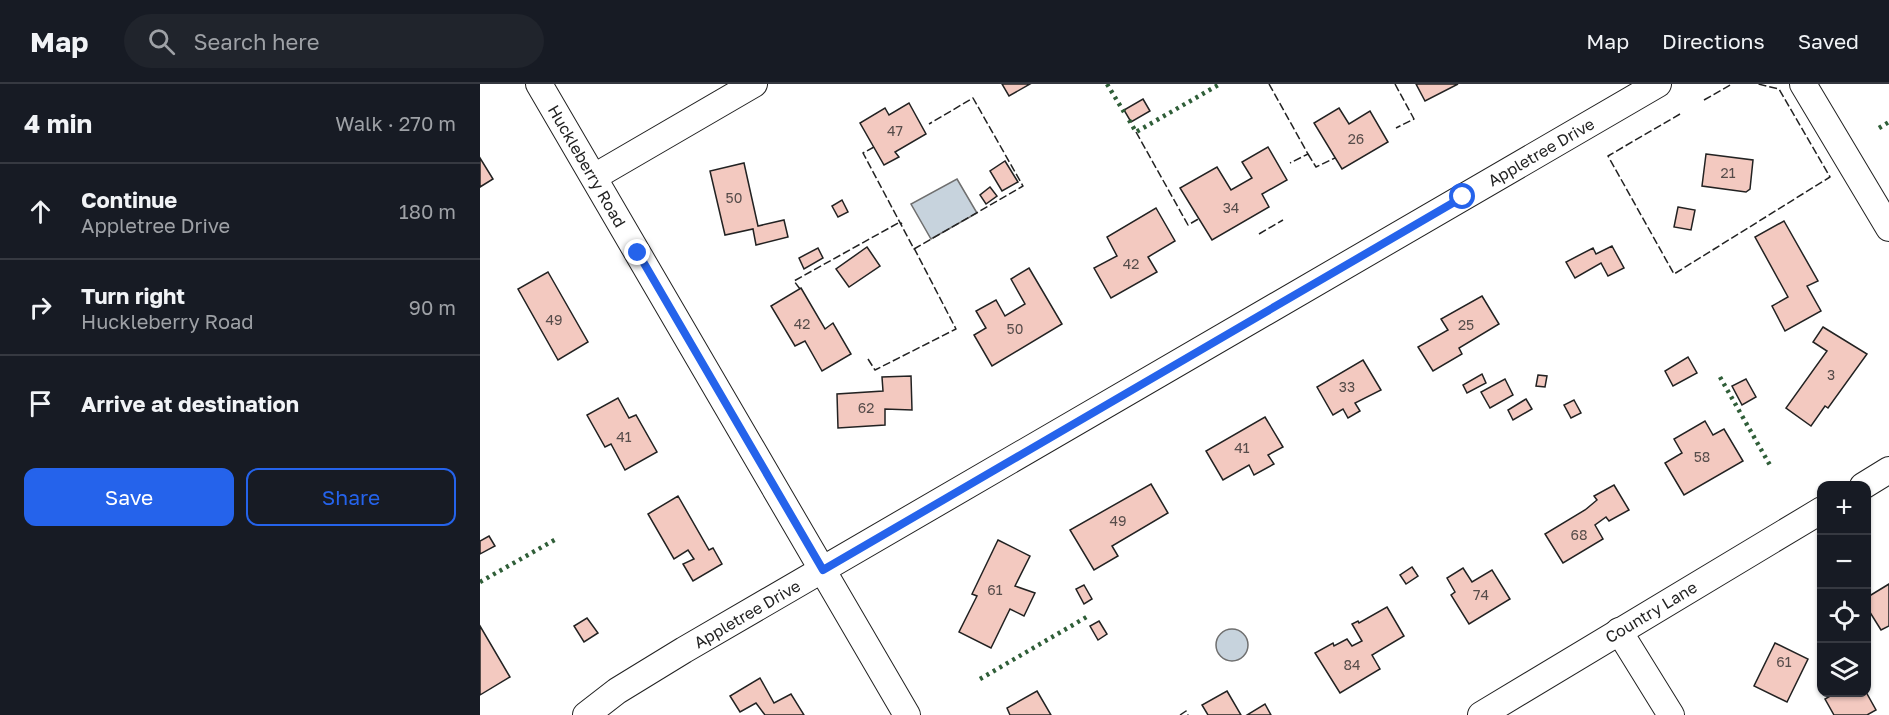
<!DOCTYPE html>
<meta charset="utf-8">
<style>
body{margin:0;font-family:"Golos Text",sans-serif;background:#20242c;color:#f1f3f6}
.controls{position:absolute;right:18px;bottom:18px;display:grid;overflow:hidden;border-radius:12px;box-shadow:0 2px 4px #0004}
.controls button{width:54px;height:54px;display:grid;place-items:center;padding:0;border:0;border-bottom:2px solid #363941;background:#171b24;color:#f1f3f6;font:30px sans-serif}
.stop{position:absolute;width:18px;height:18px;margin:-14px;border:4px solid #2563eb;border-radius:50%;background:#fff}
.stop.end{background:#2563eb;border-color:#fff;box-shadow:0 2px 6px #0008}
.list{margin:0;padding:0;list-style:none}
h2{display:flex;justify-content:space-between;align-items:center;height:78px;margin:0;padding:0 24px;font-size:26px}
h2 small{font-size:20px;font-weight:400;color:#9ea1a6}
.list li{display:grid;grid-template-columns:39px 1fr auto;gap:18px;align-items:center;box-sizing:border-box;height:96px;padding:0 24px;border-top:2px solid #363941}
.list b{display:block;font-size:22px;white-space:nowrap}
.list p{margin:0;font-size:20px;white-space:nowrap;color:#9ea1a6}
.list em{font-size:20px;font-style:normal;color:#9ea1a6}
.actions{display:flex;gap:12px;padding:18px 24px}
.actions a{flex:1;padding:14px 0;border:2px solid #2563eb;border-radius:12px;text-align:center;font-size:21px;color:#2563eb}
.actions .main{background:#2563eb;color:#fff}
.icon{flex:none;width:33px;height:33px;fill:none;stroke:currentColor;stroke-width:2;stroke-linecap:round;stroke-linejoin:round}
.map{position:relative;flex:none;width:1409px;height:631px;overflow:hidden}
header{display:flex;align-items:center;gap:36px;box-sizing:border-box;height:84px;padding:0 30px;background:#171b24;border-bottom:2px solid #363941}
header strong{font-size:28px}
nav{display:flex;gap:33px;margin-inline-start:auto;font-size:21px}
.search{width:420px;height:54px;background:#20242c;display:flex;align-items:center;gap:15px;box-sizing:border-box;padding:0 21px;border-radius:33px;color:#9ea1a6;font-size:22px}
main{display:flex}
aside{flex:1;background:#171b24}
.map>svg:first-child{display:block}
.water{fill:#c7d3dd;stroke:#6f6f6f;stroke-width:1.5}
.building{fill:#f3c9c0;stroke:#222;stroke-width:1.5}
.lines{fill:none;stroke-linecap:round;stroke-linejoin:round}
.minor-casing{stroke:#222;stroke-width:28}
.minor{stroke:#fff;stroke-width:26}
.hedge{stroke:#2f5e38;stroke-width:4.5;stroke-dasharray:3 4.5;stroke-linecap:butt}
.fence{stroke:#222;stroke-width:1.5;stroke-dasharray:8 3;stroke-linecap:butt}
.route{stroke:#2563eb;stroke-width:8}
.labels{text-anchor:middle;stroke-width:4.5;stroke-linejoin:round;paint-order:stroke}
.number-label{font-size:14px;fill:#564c4a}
.street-label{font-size:16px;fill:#222;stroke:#fff}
</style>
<header>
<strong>Map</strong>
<div class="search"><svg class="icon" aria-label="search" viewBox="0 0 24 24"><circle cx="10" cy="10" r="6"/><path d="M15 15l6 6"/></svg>Search here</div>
<nav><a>Map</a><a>Directions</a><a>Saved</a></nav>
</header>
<main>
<aside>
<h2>4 min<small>Walk · 270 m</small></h2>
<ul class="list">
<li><svg class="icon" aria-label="ahead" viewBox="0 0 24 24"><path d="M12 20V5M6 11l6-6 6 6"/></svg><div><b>Continue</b><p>Appletree Drive</p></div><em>180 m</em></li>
<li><svg class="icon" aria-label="right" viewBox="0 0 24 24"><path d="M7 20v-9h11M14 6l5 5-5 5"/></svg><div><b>Turn right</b><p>Huckleberry Road</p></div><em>90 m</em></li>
<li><svg class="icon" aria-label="arrive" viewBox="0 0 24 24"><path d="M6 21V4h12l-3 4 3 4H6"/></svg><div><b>Arrive at destination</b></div></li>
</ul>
<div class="actions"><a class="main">Save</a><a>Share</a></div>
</aside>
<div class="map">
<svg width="1409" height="631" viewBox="0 0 1409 631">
<rect width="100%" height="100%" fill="#fff"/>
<g class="water">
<path d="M477,95L497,129L451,155L431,120Z"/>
<circle cx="752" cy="561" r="16"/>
</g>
<g class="building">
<path d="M522,0H550L529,12Z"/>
<path d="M936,0H978L945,17Z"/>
<path d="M663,15L670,27L651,38L644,26Z"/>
<path d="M429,19L446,50L415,68L419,73L404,81L380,39L405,24L409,31Z"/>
<path d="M859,24L869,40L890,27L908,58L862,85L834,39Z"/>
<path d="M788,63L807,96L782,110L789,123L732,156L700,104L737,83L751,106L772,94L762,78Z"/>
<path d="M1226,70L1273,76L1270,105L1266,108L1222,102Z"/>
<path d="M0,74L13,95L0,103Z"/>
<path d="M525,77L538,98L522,107L510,87Z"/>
<path d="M264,79L278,142L304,136L308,153L276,161L273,145L245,151L230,87Z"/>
<path d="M510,103L517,112L506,120L500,111Z"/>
<path d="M362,116L368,128L358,133L352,122Z"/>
<path d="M1198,123L1215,126L1211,146L1194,143Z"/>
<path d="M676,124L695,157L668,173L677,188L631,214L614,184L637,172L627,153Z"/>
<path d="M1304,137L1338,197L1327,202L1341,227L1305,247L1292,222L1308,213L1275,153Z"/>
<path d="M1132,162L1144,184L1128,192L1121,179L1095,194L1086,178L1113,164L1116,170Z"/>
<path d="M387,163L400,182L369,203L356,185Z"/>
<path d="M338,164L343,174L324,185L319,174Z"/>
<path d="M549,184L582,240L512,282L494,251L506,244L496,227L516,216L525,232L545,220L531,195Z"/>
<path d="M68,188L108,258L78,276L38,205Z"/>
<path d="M321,204L345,245L353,239L371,270L342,287L325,257L315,262L291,222Z"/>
<path d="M1002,212L1019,240L979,264L982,270L953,287L938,263L968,246L961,235Z"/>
<path d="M1343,243L1387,270L1348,324L1345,322L1331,342L1306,324L1347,267L1333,258Z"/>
<path d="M1208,273L1217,289L1193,302L1185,287Z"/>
<path d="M883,276L901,306L875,319L880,327L868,334L863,325L853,331L837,303Z"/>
<path d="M1002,290L1006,299L987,309L983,301Z"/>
<path d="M1058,291L1067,292L1065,303L1056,302Z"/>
<path d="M431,292L432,326L405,325V341L358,344L357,310L403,307L402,293Z"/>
<path d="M1025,295L1033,311L1010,324L1001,308Z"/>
<path d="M1266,295L1276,313L1262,321L1252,302Z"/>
<path d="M138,314L149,334L156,331L177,368L145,386L131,360L125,363L107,331Z"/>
<path d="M1046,315L1052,325L1033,336L1028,326Z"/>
<path d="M1094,316L1101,329L1091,334L1084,321Z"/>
<path d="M785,333L803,363L788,371L794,380L774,391L769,381L743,396L726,367Z"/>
<path d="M1225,337L1233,351L1244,345L1263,377L1204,411L1185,379L1202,369L1194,355Z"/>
<path d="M671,400L688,429L632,462L638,472L614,486L590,446Z"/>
<path d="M1134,401L1149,426L1129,437L1126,433L1115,441L1123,455L1083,479L1065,450L1105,426L1117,416L1114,412Z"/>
<path d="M198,412L229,466L233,464L242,480L213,497L203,480L214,475L208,466L194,475L168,430Z"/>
<path d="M9,452L15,462L0,470V457Z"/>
<path d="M518,456L550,472L535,502L555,509L544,532L530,525L511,564L479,548L497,512L492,510Z"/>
<path d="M932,483L938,492L926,500L920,491Z"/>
<path d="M983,484L992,498L1012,486L1030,515L989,540L971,511L975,508L967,494Z"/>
<path d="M1409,500V542L1401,546L1386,522V514Z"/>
<path d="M604,501L612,515L604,520L596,505Z"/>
<path d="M907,523L924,552L892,571L900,585L860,609L835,569L853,559L854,562L867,555L872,562L882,557L872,540L878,537L879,539Z"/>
<path d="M107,534L118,549L104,558L94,542Z"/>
<path d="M619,537L627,550L618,556L610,542Z"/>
<path d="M0,542L30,593L0,611Z"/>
<path d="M1295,559L1328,575L1307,618L1274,602Z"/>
<path d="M280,594L294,619L311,610L324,631H285L276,619L260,628L250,612Z"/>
<path d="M557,607L571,631H530L527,624Z"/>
<path d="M747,607L761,631H728L722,621Z"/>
<path d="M1357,608H1386L1396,626L1387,631H1354L1345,615Z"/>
<path d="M785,620L791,631H767Z"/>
</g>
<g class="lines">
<defs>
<g id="minor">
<path d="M59,0L427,631"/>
<path d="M1323,0L1409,144"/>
<path d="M114,93L274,0"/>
<path d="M1383,402L1409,386"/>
<path d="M1139,547L1191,631"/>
<path d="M106,631L137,607L204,566L1178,0"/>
<path d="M1001,631L1342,426"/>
</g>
</defs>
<use href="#minor" class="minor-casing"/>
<use href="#minor" class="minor"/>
<g class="hedge">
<path d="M627,0L644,28"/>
<path d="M649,36L656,48L740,0"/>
<path d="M1399,44L1409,38"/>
<path d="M1240,293L1291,383"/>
<path d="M0,498L78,454"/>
<path d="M500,595L610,531"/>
</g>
<g class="fence">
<path d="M789,0L828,70L810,79"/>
<path d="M915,0L934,35L916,44"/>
<path d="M1224,16L1252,0"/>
<path d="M1200,30L1128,72L1194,190L1350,93L1299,5L1278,0"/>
<path d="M656,48L708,141L720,134"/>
<path d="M394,63L383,69L434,165L543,102L493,14L449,40"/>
<path d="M828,70L836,83L855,74"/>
<path d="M779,150L803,136"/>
<path d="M320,205L314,197L420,138L422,140"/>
<path d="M388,275L395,286L476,245L434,164"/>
<path d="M700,631L706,627L708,631"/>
</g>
</g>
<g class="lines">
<path class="route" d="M158,169L343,486L983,113"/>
</g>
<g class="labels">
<g class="number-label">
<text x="415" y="52">47</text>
<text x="876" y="60">26</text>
<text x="1248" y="94">21</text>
<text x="254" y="119">50</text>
<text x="751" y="129">34</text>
<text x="651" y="185">42</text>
<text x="74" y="241">49</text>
<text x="322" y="245">42</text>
<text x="986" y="246">25</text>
<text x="535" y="250">50</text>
<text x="1351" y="296">3</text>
<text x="867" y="308">33</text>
<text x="386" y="329">62</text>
<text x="144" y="358">41</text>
<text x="762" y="369">41</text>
<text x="1222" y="378">58</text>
<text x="638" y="442">49</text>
<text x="1099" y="456">68</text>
<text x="515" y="511">61</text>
<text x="1001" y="516">74</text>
<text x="1304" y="583">61</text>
<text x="872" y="586">84</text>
</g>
<g class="street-label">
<text transform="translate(1061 68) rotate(-30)" y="6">Appletree Drive</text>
<text transform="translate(107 82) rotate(60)" y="6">Huckleberry Road</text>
<text transform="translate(1171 528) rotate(-31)" y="6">Country Lane</text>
<text transform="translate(267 530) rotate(-30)" y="6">Appletree Drive</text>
</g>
</g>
</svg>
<div class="controls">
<button>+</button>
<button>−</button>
<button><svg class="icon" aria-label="locate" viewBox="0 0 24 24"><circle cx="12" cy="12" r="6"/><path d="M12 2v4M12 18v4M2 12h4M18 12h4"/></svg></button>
<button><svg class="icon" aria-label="layers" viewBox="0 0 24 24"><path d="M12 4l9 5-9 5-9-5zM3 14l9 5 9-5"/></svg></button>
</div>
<div class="stop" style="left:983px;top:113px"></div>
<div class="stop end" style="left:158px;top:169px"></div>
</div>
</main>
